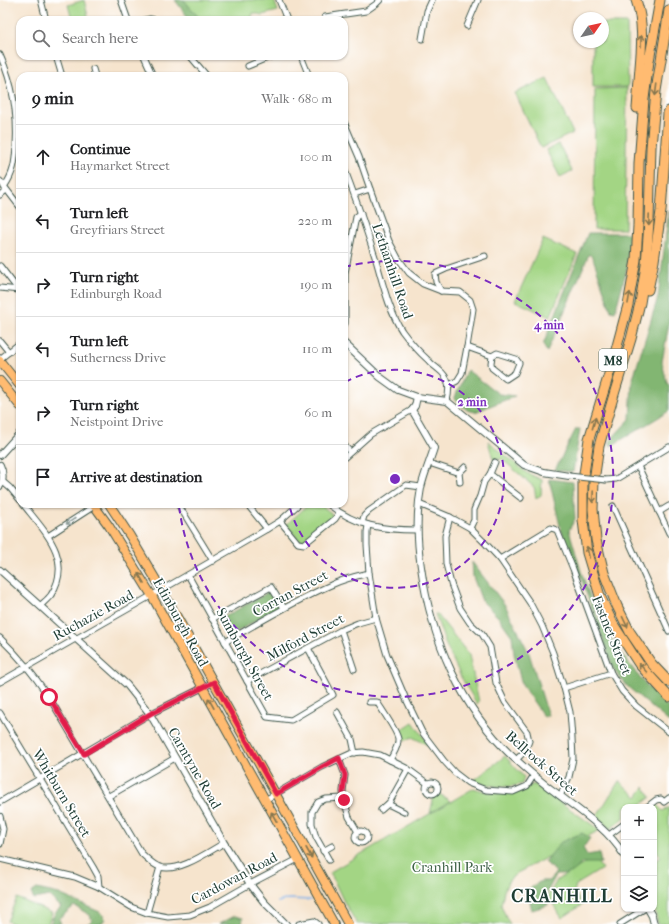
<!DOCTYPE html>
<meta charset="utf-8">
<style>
body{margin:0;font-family:"IM FELL French Canon",serif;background:#f2f2f2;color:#202124}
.controls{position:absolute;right:12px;bottom:12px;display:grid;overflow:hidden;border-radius:8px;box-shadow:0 1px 3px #0004}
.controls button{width:36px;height:36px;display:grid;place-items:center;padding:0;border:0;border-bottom:1px solid #e0e0e0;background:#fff;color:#202124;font:20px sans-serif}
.compass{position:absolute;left:573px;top:12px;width:36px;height:36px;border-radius:50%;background:#fff;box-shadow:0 1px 3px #0004;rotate:56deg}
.stop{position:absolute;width:12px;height:12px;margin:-9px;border:3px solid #e11d48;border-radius:50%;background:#fff}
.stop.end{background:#e11d48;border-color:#fff;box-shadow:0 1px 4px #0008}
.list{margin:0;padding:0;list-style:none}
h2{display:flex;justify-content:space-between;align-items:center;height:52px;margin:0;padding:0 16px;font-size:17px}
h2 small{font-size:13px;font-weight:400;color:#757577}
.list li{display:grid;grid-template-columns:26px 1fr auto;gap:12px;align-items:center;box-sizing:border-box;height:64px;padding:0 16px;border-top:1px solid #e0e0e0}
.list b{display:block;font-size:15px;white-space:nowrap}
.list p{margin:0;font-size:13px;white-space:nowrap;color:#757577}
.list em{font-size:13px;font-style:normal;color:#757577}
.icon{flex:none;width:22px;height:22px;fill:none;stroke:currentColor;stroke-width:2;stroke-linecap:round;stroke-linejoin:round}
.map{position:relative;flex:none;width:669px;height:924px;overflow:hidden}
.search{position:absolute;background:#fff;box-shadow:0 1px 3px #0004;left:16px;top:16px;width:332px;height:44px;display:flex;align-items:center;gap:10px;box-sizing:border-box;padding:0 14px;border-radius:12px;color:#757577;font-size:15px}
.panel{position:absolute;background:#fff;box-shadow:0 1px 3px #0004;left:16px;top:72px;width:332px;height:436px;border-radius:12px}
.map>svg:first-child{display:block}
.green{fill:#a3d584;stroke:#61895c}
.forest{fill:#82b672;stroke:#507a53}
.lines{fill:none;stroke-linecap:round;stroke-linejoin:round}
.stream{stroke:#7eb2eb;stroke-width:1.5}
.minor-casing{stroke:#3f564b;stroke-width:7}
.tertiary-casing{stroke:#3f564b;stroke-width:8}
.primary-casing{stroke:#3f564b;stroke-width:10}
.motorway-casing{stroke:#3f564b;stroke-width:11}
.minor{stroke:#fff;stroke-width:5}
.tertiary{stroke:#fff;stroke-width:6}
.primary{stroke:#ffbb71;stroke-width:8}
.motorway{stroke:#ffbb71;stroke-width:9}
.minor-bridge-casing{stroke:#3f564b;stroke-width:7;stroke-linecap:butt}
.minor-bridge{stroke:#fff;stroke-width:5}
.oneway{stroke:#84764f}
.oneway2{stroke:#8f9e9a}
.route{stroke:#e11d48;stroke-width:5}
.ring{fill:none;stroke:#7b2cbf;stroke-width:2;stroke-dasharray:7 5}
.labels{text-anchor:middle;stroke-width:3.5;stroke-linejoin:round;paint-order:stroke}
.shield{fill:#fff;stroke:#627771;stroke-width:1}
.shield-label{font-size:13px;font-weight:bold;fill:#1f3d34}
.street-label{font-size:14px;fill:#1f3d34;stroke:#fff}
.park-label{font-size:14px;fill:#406348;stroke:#fff}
.district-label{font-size:18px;font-weight:bold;letter-spacing:1px;fill:#1f3d34;stroke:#fff}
.centre{fill:#7b2cbf;stroke:#fff;stroke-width:2}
.ring-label{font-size:12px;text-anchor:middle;font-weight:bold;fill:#7b2cbf;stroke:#fff;stroke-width:3.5;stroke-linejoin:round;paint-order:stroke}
</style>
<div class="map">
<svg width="669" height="924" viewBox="0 0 669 924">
<rect width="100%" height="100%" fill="#fff"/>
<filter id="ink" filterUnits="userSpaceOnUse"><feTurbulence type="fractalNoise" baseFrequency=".025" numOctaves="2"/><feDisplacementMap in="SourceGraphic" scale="8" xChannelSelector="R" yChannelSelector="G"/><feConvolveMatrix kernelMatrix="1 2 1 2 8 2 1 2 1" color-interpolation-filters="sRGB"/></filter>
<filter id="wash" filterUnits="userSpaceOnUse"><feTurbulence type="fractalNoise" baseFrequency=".012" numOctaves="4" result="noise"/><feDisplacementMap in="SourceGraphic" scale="16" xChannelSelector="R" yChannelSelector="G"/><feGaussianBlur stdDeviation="0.9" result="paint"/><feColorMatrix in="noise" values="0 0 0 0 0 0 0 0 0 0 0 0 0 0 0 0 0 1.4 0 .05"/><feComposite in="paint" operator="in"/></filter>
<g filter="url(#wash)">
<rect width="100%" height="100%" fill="#f6e4cd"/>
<g class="green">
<path d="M84,0L89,20H72L68,5Z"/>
<path d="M182,0H274L278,11L262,15L253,13L251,20H200Z"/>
<path d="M603,23H627L628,87H593V42H603Z"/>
<path d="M547,78L573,133L541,148L515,93Z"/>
<path d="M627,88L625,229H594L595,89Z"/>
<path d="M559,144L572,171L560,177L546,150Z"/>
<path d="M543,239L577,254L550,317L515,301Z"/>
<path d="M488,441L527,473L542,480L541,495L536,498L534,487L502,459H493Z"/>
<path d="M309,504H320L332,514V517L304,541L299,540L287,526L288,523Z"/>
<path d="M435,614H437L469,655L479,702L477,704L461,677L446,645Z"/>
<path d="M413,722L430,746L412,737L405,741L401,730Z"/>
<path d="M505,756L524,777L522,784C506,789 489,786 473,781Z"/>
<path d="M619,781L637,797L644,787L651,797L638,807H624V818L610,829L597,816Z"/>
<path d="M534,784L594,826L600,830L517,873L509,880L504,891L501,905L507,919L510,924H357L343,900L330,872L474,788C497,796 513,794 534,784Z"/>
<path d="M438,793L450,801L430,813L434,796Z"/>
<path d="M656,804L663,811L669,807V924H658L654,907V862L661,857L654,847V807H652Z"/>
<path d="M594,858L602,869L576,885L574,892L582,905L562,918L548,896L557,880Z"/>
<path d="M17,898L52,913L48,924H14L7,921Z"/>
</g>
<g class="forest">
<path d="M175,0H184L201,20H190Z"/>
<path d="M669,211V323L662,362L667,383L669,385V411L611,446L610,442L615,435L630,419L632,382L658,297Z"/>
<path d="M588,233H629L627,268L615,312L611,311L593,258L589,254L547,352L543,345Z"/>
<path d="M467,370L499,394L515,396L475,412L467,410L454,399Z"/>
<path d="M576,429H580L573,472L555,470Z"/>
<path d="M549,479L573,482L575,519L569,530L581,571L598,618L621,653L640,678L669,708V722L628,687L614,670L579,573L561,530Z"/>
<path d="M472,562L505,605L529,653L548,715L544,717L522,685L514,654L512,636L499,618L482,601L473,577Z"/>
<path d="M267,593L271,594L278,605L277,608L231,635L224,633L221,623L224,617Z"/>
<path d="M582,833L590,838L583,848L587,855L599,853L601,863H582C573,873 570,875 556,875L546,894L548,905L532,910L527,890L541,881H550L556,872L545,862L561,842Z"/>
<path d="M37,889L59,894L102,913L105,919L101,924H87L92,921L90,915L74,906L59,919L61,924H50L55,913L61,907L49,896L34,899L31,893Z"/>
<path d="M235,916L243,918L242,924H219Z"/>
</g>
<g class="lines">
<path class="stream" d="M278,902L289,899L311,900"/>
</g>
</g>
<g filter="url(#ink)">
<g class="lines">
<defs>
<g id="minor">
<path d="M41,0L46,20"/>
<path d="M121,0L128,20"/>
<path d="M279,0L287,20"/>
<path d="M325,17L366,11L376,4L380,0"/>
<path d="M145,20L150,19L156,20"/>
<path d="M467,26L478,0"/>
<path d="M422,39L427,11L432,0"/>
<path d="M0,55C13,84 18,114 16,146C15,162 14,173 4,187"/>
<path d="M56,56L62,76"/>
<path d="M144,56L153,76"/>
<path d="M190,56L207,76"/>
<path d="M301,56L309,76"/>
<path d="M248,66L272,56"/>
<path d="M93,69L95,76"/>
<path d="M344,122L359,157L370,189L389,241L398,258L409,273L423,284L441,291L460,292L470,300L473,309L467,347L462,373L457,381L449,385"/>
<path d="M344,168C356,198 366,229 376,260C383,284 389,311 402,331C410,342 419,352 429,361C431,364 435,366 438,369C450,378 450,388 447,401"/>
<path d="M0,181L20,207"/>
<path d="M355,194L370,189"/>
<path d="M0,195L6,190"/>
<path d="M0,266L20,292"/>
<path d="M0,288L19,290"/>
<path d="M441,291L436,282L435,274L446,269L485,256"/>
<path d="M345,323V273L356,217L361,213"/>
<path d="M0,341L9,352"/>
<path d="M467,347L492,356"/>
<path d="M497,353L516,359L519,363L515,373L506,379L492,368L491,363L492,356Z"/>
<path d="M0,359L20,343"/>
<path d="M344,445L350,452"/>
<path d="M344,458L371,434L412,410"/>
<path d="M429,463L459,473"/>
<path d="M638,466L669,533"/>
<path d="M490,474L521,498"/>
<path d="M606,480L616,479L669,447"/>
<path d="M3,482L10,488L20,500"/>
<path d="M460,482L459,473L465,467"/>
<path d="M23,504C44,531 74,559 51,595C48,599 44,602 40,606"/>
<path d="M178,504L213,561"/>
<path d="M247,504L267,529"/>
<path d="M328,504C356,526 382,530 417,530"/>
<path d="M419,504L450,517L470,528L486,544L500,559L530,603L542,626L553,653L564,688L570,712L572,738L573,759L569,777L560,796"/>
<path d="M613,506L669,631"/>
<path d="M659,512L669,506"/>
<path d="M450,517L445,536L446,564L451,584L460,608L470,623L482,634L490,647L496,683L505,702L527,732L529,741L525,751L516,760"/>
<path d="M280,521L298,543L304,544L335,519L339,513"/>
<path d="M362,523L364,516L369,511L406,485L421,487"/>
<path d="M368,525L367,532V545L369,573L376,618L387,655L405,697L422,732L444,761L455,773L468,783L486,790L513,792L527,786L534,775"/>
<path d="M470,528L474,520V510L480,496L484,482L490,474L495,462"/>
<path d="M48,536L96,505"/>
<path d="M500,559L551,528L557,530L573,569L611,673L622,691L636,706L669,732"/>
<path d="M188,575L267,717L291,720L333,695L308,648"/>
<path d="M212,619L271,587L284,608"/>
<path d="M341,630L354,669"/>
<path d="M0,638C19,656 34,675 49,697L142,854C148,859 153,865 160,867C179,873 208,852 224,843"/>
<path d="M225,642C260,622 294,601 331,585C343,579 356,576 369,573"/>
<path d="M247,681L341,630L358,623L376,618"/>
<path d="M0,682C89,631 178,581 267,529L280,521L299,504"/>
<path d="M564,688L611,673"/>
<path d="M369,702H377C381,708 398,734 398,739C399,746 393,754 390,760"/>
<path d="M337,712L352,739L355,753"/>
<path d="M0,713L93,867L98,876L99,887"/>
<path d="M339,759L345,775L343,791L344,800L349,817L358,832"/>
<circle cx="432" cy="788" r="6"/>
<path d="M109,796L175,758"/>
<path d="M265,800L322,767L339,759L352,753L363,752L380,755L408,769L427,783"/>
<path d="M0,802L150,714L214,682"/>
<path d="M388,804L404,812"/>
<path d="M647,807L656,800L661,799L664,802L669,798"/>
<path d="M381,810L389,803L408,769"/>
<path d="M0,816L3,829L0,844"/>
<circle cx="361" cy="837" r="6"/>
<path d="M609,835L624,824"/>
<path d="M323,851L332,846"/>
<path d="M0,859L75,877L99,887L131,907L147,913L168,917L190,915L210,907L250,884L298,859"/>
<path d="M329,860L316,837L312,824V812L318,802L326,799L343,798"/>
<path d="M147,913L160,867"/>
<path d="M299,924L314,921L318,924"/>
<path d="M620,924L644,909"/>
</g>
<g id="tertiary">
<path d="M344,343L380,377L398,390L417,397L447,401L524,465L544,472L569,476"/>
<path d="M417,397L415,406L412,410L434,448C430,461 424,474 421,488C416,514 417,541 421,567C431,639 461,709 515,759C528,770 541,782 555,792C580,811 607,828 624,855"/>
<path d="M0,455L20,433"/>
<path d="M0,465C3,471 4,481 0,486"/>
<path d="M0,570L40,606L127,685L150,714L224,843L250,884L264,902L286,924"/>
<path d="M648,909L652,916L654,924"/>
</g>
<g id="primary">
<path d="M0,361L20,386"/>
<path d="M0,381L20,406"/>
<path d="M93,504L109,526L152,596L334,924"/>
<path d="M109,504L130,536L162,590L348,924"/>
</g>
<g id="motorway">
<path d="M636,0C645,26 641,53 639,80C638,89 638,99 637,108"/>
<path d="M660,0L649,61L644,99L639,163L638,226L636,260L628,305L613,361L589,439L583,481V520L587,553L600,596L613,624L639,664L669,697"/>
<path d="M669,10L656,91L651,147L649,221L646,265L640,303L631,339L615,391L599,446L594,481L593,509L596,540L604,573L617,606L630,632L651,663L669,682"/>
<path d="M648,290L654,261L661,211L668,113L669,111"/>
</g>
</defs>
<use href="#minor" class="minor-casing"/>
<use href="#tertiary" class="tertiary-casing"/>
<use href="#primary" class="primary-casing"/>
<use href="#motorway" class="motorway-casing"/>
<use href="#minor" class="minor"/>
<use href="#tertiary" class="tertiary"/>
<use href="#primary" class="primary"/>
<use href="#motorway" class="motorway"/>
<defs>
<path id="minor-bridge" d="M569,476L606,480"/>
</defs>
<use href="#minor-bridge" class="minor-bridge-casing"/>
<use href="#minor-bridge" class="minor-bridge"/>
</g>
<defs><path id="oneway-shaft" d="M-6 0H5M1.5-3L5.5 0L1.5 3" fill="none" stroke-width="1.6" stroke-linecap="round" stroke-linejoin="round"/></defs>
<g class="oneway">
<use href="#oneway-shaft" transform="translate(641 41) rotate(-90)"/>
<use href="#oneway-shaft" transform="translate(656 90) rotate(97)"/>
<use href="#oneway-shaft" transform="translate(649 220) rotate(92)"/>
<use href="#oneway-shaft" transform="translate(629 298) rotate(-80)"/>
<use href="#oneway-shaft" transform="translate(594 423) rotate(-74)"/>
<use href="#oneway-shaft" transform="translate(593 497) rotate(92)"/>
<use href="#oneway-shaft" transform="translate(588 552) rotate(-102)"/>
<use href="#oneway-shaft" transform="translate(141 578) rotate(-121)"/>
<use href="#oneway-shaft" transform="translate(625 622) rotate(64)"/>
<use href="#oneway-shaft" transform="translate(643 668) rotate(-131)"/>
<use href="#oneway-shaft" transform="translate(211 703) rotate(-119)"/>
<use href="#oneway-shaft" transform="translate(274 817) rotate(-119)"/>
<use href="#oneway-shaft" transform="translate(309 853) rotate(61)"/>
</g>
<use class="oneway2" href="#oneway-shaft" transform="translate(71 521) rotate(146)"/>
</g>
<g class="lines" filter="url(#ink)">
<path class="route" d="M49,697L84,754L150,714L214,682L276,794L322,767L339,758L345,775L343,792L344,800"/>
</g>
<g class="ring">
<path d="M345 382A109 109 0 1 1 289 504"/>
<path d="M344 267A218 218 0 1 1 179 506"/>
</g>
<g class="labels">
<rect class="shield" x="599" y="349" width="28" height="22" rx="3"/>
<g class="shield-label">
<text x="613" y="365">M8</text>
</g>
<g class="street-label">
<text transform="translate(393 271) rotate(71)" y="5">Lethamhill Road</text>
<text transform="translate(290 593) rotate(-28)" y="5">Corran Street</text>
<text transform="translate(93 615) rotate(-29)" y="5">Ruchazie Road</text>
<text transform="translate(181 622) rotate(61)" y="5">Edinburgh Road</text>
<text transform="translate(612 635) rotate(68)" y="5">Fastnet Street</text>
<text transform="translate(305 637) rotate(-28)" y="5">Milford Street</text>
<text transform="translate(245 654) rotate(61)" y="5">Sumburgh Street</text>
<text transform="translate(542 763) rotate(41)" y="5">Bellrock Street</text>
<text transform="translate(195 768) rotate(60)" y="5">Carntyne Road</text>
<text transform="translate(62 793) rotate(59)" y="5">Whitburn Street</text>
<text transform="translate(234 878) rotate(-28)" y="5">Cardowan Road</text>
</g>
<g class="park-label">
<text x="452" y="872">Cranhill Park</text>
</g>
<g class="district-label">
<text x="562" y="902">CRANHILL</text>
</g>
</g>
<circle cx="395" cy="479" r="6" class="centre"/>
<g class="ring-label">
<text x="549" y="329">4 min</text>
<text x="472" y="406">2 min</text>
</g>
</svg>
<div class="controls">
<button>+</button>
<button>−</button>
<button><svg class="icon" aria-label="layers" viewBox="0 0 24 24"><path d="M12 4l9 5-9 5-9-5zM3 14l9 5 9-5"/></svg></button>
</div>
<svg class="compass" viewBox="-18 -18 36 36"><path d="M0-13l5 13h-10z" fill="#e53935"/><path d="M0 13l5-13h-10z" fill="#757577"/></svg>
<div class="stop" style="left:49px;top:697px"></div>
<div class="stop end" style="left:344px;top:800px"></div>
<div class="search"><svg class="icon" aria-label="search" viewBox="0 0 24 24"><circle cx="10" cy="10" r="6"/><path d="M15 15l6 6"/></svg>Search here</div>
<section class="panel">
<h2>9 min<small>Walk · 680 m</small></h2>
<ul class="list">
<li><svg class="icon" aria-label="ahead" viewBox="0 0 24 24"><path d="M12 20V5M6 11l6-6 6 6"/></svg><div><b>Continue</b><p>Haymarket Street</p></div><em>100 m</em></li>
<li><svg class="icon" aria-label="left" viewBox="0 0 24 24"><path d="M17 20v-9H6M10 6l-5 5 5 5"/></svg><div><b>Turn left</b><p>Greyfriars Street</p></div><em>220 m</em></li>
<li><svg class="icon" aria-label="right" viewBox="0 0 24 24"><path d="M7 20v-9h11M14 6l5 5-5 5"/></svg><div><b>Turn right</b><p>Edinburgh Road</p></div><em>190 m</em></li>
<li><svg class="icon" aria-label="left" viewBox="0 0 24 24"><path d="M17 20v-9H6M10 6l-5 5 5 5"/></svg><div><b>Turn left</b><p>Sutherness Drive</p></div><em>110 m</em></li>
<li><svg class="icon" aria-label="right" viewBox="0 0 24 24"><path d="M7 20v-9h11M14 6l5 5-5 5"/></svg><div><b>Turn right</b><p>Neistpoint Drive</p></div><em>60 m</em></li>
<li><svg class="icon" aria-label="arrive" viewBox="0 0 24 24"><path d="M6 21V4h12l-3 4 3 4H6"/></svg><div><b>Arrive at destination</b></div></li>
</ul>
</section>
</div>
